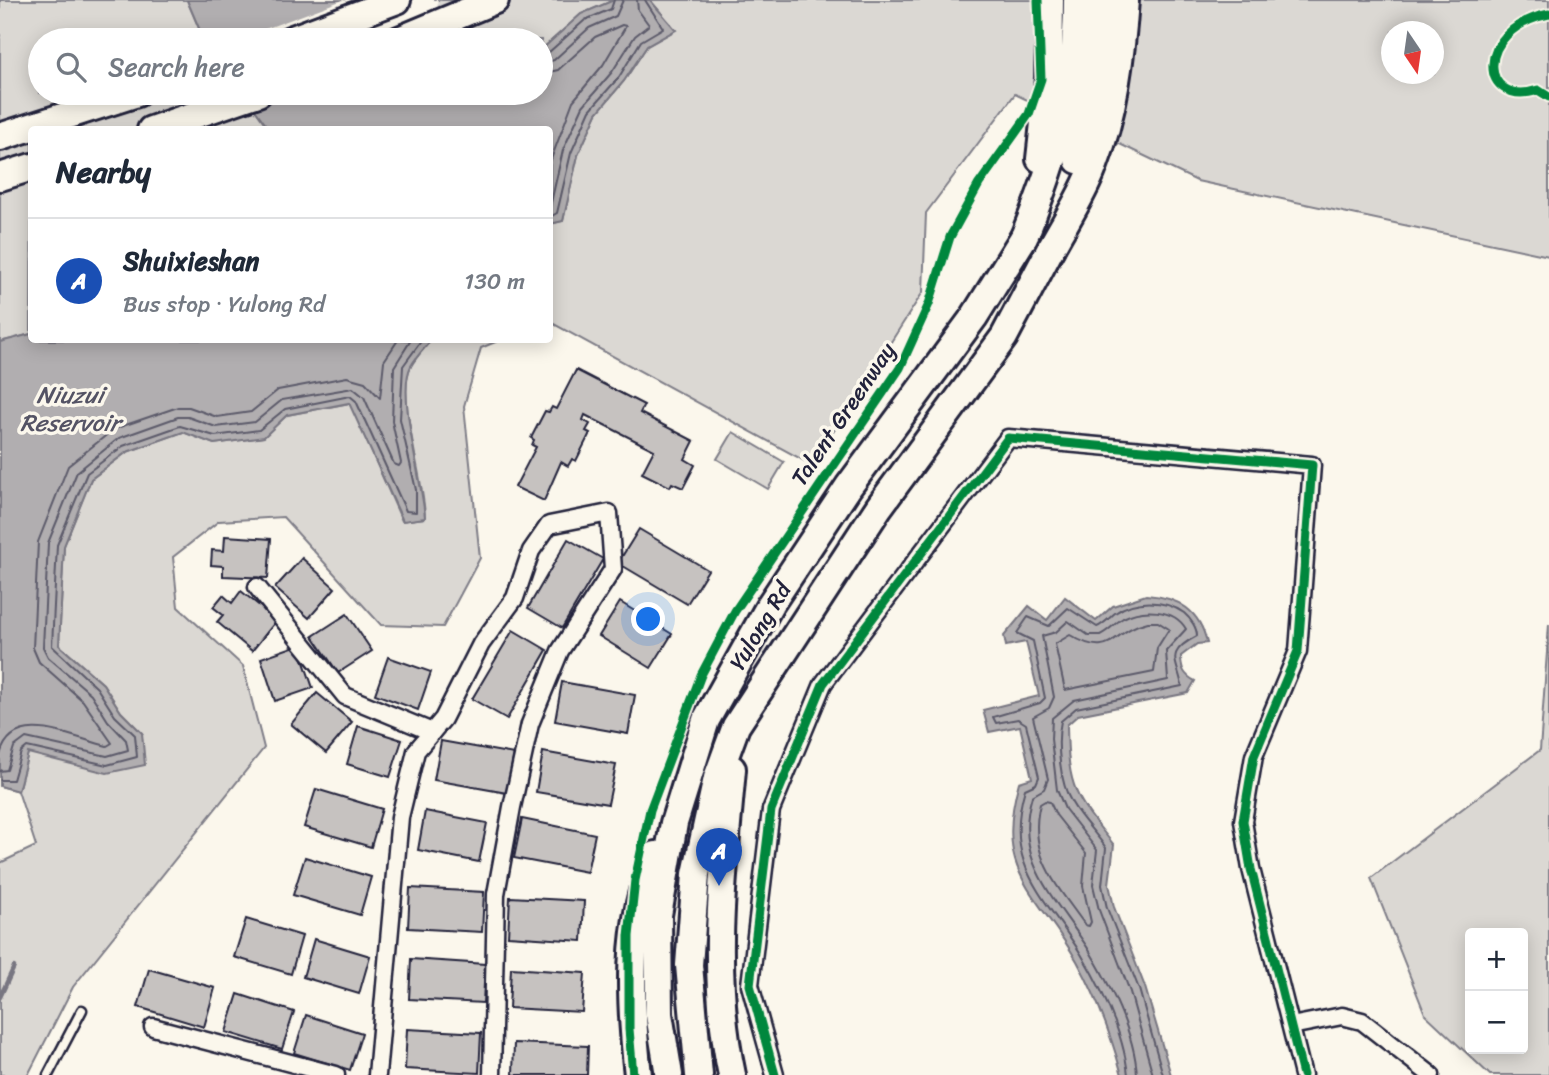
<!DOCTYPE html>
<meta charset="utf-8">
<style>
body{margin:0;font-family:Sriracha,sans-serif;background:#f6f6f7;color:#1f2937}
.controls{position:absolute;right:21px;bottom:21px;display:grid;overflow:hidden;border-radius:7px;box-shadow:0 4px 18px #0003}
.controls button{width:63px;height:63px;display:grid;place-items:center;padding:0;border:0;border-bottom:2px solid #e0e1e3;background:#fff;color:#1f2937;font:35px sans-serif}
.compass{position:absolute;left:1381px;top:21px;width:63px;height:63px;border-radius:50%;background:#fff;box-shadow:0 4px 18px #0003;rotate:167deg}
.you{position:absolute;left:649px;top:620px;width:24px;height:24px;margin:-18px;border:5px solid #fff;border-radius:50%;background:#1a73e8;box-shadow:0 0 0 10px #1a73e833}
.badge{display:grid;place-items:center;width:46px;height:46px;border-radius:50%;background:#7c3aed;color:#fff;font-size:23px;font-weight:700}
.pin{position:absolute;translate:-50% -58px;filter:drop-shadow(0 2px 4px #0008)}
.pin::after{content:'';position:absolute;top:37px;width:24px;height:21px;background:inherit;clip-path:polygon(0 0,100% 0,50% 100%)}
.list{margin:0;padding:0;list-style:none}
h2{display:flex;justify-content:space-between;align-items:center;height:91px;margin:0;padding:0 28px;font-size:30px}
h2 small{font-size:23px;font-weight:400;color:#747a83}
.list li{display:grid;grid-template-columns:46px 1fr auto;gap:21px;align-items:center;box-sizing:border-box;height:126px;padding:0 28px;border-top:2px solid #e0e1e3}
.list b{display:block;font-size:26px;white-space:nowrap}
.list p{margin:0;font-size:23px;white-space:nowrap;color:#747a83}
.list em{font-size:23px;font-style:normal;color:#747a83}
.icon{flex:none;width:38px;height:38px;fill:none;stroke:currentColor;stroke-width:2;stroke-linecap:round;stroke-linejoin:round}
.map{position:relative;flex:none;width:1549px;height:1075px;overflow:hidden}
.search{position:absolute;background:#fff;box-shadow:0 4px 18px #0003;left:28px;top:28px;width:525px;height:77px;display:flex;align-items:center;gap:18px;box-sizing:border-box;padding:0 24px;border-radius:38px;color:#747a83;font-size:26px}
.panel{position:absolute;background:#fff;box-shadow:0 4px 18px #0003;left:28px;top:126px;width:525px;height:217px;border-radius:7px}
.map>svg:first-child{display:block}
.green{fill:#dbd8d3;stroke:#7e7d87;stroke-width:2;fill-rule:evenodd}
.water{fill:#b1aeb0;stroke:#787681;stroke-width:2}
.pier{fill:#fbf7ec}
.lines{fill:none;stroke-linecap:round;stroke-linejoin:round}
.shore{stroke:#5b5a6a;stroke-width:2}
.stream{stroke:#787681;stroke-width:4.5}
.building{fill:#c6c2c0;stroke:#22223b;stroke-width:2}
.service-casing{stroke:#22223b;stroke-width:13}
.minor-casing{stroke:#22223b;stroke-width:21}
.primary-casing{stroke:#22223b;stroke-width:32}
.trunk-casing{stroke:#22223b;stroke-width:32}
.service{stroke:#fbf7ec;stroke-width:8}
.minor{stroke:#fbf7ec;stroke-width:16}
.primary{stroke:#fbf7ec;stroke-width:26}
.trunk{stroke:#fbf7ec;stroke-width:26}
.cycleway-casing{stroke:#fbf7ec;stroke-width:13}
.cycleway{stroke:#00873e;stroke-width:9}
.labels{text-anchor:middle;stroke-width:7;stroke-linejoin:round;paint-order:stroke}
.street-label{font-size:23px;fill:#22223b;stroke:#fbf7ec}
.water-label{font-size:24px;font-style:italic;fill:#545364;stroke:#fbf7ec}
</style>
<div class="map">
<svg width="1549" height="1075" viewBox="0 0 1549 1075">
<rect width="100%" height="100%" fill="#fbf7ec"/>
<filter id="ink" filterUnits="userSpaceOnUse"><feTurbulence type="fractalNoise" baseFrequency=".0143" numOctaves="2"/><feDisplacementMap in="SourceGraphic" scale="14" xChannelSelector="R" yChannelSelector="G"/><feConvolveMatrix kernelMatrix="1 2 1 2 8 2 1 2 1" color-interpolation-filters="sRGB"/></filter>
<g filter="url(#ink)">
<g class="green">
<path d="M0,0H187L204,40H40V93H243L269,129L32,130L31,334L0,342Z"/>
<path d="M434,0H614L581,14L541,50V40H439Z"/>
<path d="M650,0H1549V256L1197,181L1015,94L926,213L923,292L812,465L550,322V224L563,221L578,155L597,113L624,81L647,46L675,30ZM1392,32H1434V74H1392Z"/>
<path d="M431,340H500L481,348L464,406L480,558L443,627L381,625L283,517L219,521L173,557L178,607L243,666L264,748L73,987L28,1075H0V863L36,846L18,791L0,786L18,791L28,753L142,733L121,712L103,684L59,645L64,546L91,479L127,452L183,432L214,444L263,437L287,415L350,403L402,521L425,518C425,481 395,396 411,366C416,357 425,348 431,340Z"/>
<path d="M733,432L784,462L768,489L717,459Z"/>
<path d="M1549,624V1075H1490L1425,1014L1371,878L1540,750ZM1470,933H1523V1049H1470Z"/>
</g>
<g class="water">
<path d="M187,0H342L439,40H204Z"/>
<path d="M614,0H650L676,30L647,46L624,81L597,113L578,155L563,221L550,224V130L269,129L243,93H541V50L581,14Z"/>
<path d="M31,334L32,340H431C425,348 416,357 411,366C396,393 423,484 425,518L403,521L349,403L287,415L264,437L214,444L183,432L127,452L91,479L64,546L59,645L103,684L121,712L142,733L145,765L107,773L28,753L18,791L0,786V342Z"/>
<path d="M1146,595C1179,597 1200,611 1207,643L1197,644L1181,656C1181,669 1184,675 1195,681L1188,693L1078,715L1067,725C1068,789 1075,797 1114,845L1109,884L1114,907L1145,987L1171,1075H1122C1111,1035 1097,997 1077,961C1036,890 993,874 1019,782L1032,778L1020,726L989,732L983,710L1039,696L1026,642L1006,646L1004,636L1029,606L1047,620L1065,597L1096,621L1113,606Z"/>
</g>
<path class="pier" d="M343,0L373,9L379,0H437L442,40H235Z"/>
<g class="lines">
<g class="shore">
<path d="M541,55L548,53L585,20L611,9L614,0"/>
<path d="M541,64L554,60L589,28L616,16L623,0"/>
<path d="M541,74L558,70L595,37L622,25L626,26L603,65L573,101L550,162"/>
<path d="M550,207L563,150L583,106L612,72L635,36L649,25L638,10L637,0"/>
<path d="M550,217L557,213L571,153L590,110L619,77L641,41L663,28L645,0"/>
<path d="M1148,622H1158L1169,629L1157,648L1154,672L1065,690L1055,644L1070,635C1114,661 1109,631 1148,622Z"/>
<path d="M0,755C13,707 73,738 107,746L112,743L83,701L39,662L33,648L38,542L68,466L114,429L178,407H189L217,417L251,412L278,390L347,377L365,382L380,398L384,361L398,340"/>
<path d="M0,771L7,770L14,747L26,738L107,756L128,750L126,740L108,721L91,694L48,657L43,647L48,543L77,472L119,438L178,417H188L216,427L255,422L282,400L353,388L364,397L394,464L399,466L401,463L392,421L394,367L411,340"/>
<path d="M0,780H13L21,752L27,747L107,765L137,757L135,735L115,716L97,688L52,646L57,545L87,473L123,446L180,426L215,436L259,430L285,409L350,396L356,401L406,511L416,512V490L400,419L403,366L422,340"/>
<path d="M1045,801L1050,802L1056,815L1086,853L1083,886L1091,922L1089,926L1085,925C1058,886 1027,856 1040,804Z"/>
<path d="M1128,1075C1124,1035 1102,989 1081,954C1045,896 1002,865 1025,789L1036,784L1039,777L1026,724L1018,719L996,723L993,717L1040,703L1045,698L1033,641L1017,633L1028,617L1049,626L1068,608L1097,627C1104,624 1109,618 1115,613C1135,599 1164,599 1184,613C1191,619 1197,628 1197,636C1164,653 1177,660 1182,686L1076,708L1061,721C1056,743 1060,784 1072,803C1081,819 1096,833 1106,848L1102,885L1107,908L1139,989L1163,1075"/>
<path d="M1137,1075C1135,1034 1110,985 1089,950C1057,899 1012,862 1032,796L1044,789L1048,779L1033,717L1049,708L1054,697L1042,636L1056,632L1068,621L1088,635H1100C1109,631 1115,623 1123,618C1142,608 1174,608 1186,629L1166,651L1168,680L1074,700L1052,718L1051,739L1057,790L1065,809L1097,850L1093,885L1099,910L1130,992L1153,1075"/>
</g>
<path class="stream" d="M0,997L14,967"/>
</g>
<g class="building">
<path d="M576,370L644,405L640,413L694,441L685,459L695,465L683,488L672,483L670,487L642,473L654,450L585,415L583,420L590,424L586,431L590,433L576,461L572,459L568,466L561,462L544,501L515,487L536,447L532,445L534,440L531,438L545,411L549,412L552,407L556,409Z"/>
<path d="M639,529L708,570L687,604L618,563Z"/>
<path d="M225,536L271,539L268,578L223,576V566L211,565L212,550L224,551Z"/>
<path d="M568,539L603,559L562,628L528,608Z"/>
<path d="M302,558L335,588L309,618L275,588Z"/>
<path d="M241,591L277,620L252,651L217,622L223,615L213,607L223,595L232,603Z"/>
<path d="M620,602L672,634L651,668L599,636Z"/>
<path d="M347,614L372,651L338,673L313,636Z"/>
<path d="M513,630L547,650L507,719L472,699Z"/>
<path d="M298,645L313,688L275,701L261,658Z"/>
<path d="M388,657L431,672L418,710L375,694Z"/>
<path d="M562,682L635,695L628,734L555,721Z"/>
<path d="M317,693L352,722L326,753L291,724Z"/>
<path d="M358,726L402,740L390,777L347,764Z"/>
<path d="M441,741L514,754L507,793L434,780Z"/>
<path d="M543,752L616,765L608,804L536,792Z"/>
<path d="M316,789L382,809L371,847L304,827Z"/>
<path d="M425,811L487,823L479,862L418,850Z"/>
<path d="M522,819L595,834L587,872L514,858Z"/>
<path d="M305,857L371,877L360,915L293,895Z"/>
<path d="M410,888L484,892L482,932L408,928Z"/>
<path d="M510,897L584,901L582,941L508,936Z"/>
<path d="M246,919L302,936L291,974L234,957Z"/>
<path d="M314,939L370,956L359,994L303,977Z"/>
<path d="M411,959L485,964L483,1003L409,999Z"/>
<path d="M511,968L585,973L582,1012L509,1008Z"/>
<path d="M149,969L215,988L204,1027L138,1007Z"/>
<path d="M238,994L294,1012L282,1049L226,1032Z"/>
<path d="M306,1015L362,1033L350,1070L294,1053Z"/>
<path d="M407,1029L481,1033L479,1073L405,1069Z"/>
<path d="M514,1043L588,1046L587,1075H513Z"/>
</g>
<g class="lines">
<defs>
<path id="service" d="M48,1075L82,1010"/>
<g id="minor">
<path d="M257,587L345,696L432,732"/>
<path d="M1291,1026L1342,1016L1362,1021L1431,1075"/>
<path d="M153,1027L336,1075"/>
<path d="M377,1075L400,817L416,751L443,719L481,644L515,598L531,551L549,525L609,513L613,569L560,651L530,724L512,807L496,894L492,1075"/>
<path d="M775,1075L750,985L771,810L823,684L1008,438L1312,465L1298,651L1254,756L1243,821L1251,869L1303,1075"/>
</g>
<g id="primary">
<path d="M732,769C723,872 710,973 732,1075"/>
<path d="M638,1075C630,1003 625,923 656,855"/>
<path d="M669,1075L659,1014L658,915L674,823L706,720L770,605L849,486L974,317L1024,237"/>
<path d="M699,1075L689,965L696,874L717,778L736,726L879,507L1004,337L1051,248"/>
</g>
<g id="trunk">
<path d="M290,40L397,0"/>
<path d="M399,40L495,0"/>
<path d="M151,130L258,93"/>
<path d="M0,137L137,93"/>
<path d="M1040,159L1049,78L1050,0"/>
<path d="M1078,160C1094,107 1100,55 1100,0"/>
<path d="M0,177L32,167"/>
<path d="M1024,237C1058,153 1077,91 1077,0"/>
<path d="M1051,248C1065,222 1083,195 1093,168C1114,114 1121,57 1125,0"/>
</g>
</defs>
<use href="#service" class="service-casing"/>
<use href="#minor" class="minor-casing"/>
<use href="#primary" class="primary-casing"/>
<use href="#trunk" class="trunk-casing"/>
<use href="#service" class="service"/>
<use href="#minor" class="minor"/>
<use href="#primary" class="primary"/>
<use href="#trunk" class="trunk"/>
<defs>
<g id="cycleway">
<path d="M1549,14C1473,29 1479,109 1538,90L1549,97"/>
<path d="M633,1075L629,1029V936L635,880L650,810L701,675L735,611L900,368L929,304L950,237L979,184L1029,114L1041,79L1038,0"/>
<path d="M775,1075L750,985L771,810L823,684L1008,438L1312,465L1298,651L1254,756L1243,821L1251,869L1303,1075"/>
</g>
</defs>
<use href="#cycleway" class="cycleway-casing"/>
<use href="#cycleway" class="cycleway"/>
</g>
</g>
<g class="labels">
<g class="street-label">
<text transform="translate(843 414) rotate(-56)" y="8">Talent Greenway</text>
<text transform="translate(760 626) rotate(-59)" y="8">Yulong Rd</text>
</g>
<g class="water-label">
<text x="70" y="403">Niuzui<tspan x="70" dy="28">Reservoir</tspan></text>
</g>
</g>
</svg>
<div class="controls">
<button>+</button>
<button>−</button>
</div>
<svg class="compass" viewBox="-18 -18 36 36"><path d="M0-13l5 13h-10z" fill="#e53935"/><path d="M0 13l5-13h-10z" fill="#747a83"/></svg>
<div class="you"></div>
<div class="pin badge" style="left:719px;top:886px;background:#1a4fb4">A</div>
<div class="search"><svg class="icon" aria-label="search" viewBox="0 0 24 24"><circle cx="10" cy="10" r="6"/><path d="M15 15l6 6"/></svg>Search here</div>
<section class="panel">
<h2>Nearby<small></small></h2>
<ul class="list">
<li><span class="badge" style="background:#1a4fb4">A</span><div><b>Shuixieshan</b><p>Bus stop · Yulong Rd</p></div><em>130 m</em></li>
</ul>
</section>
</div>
